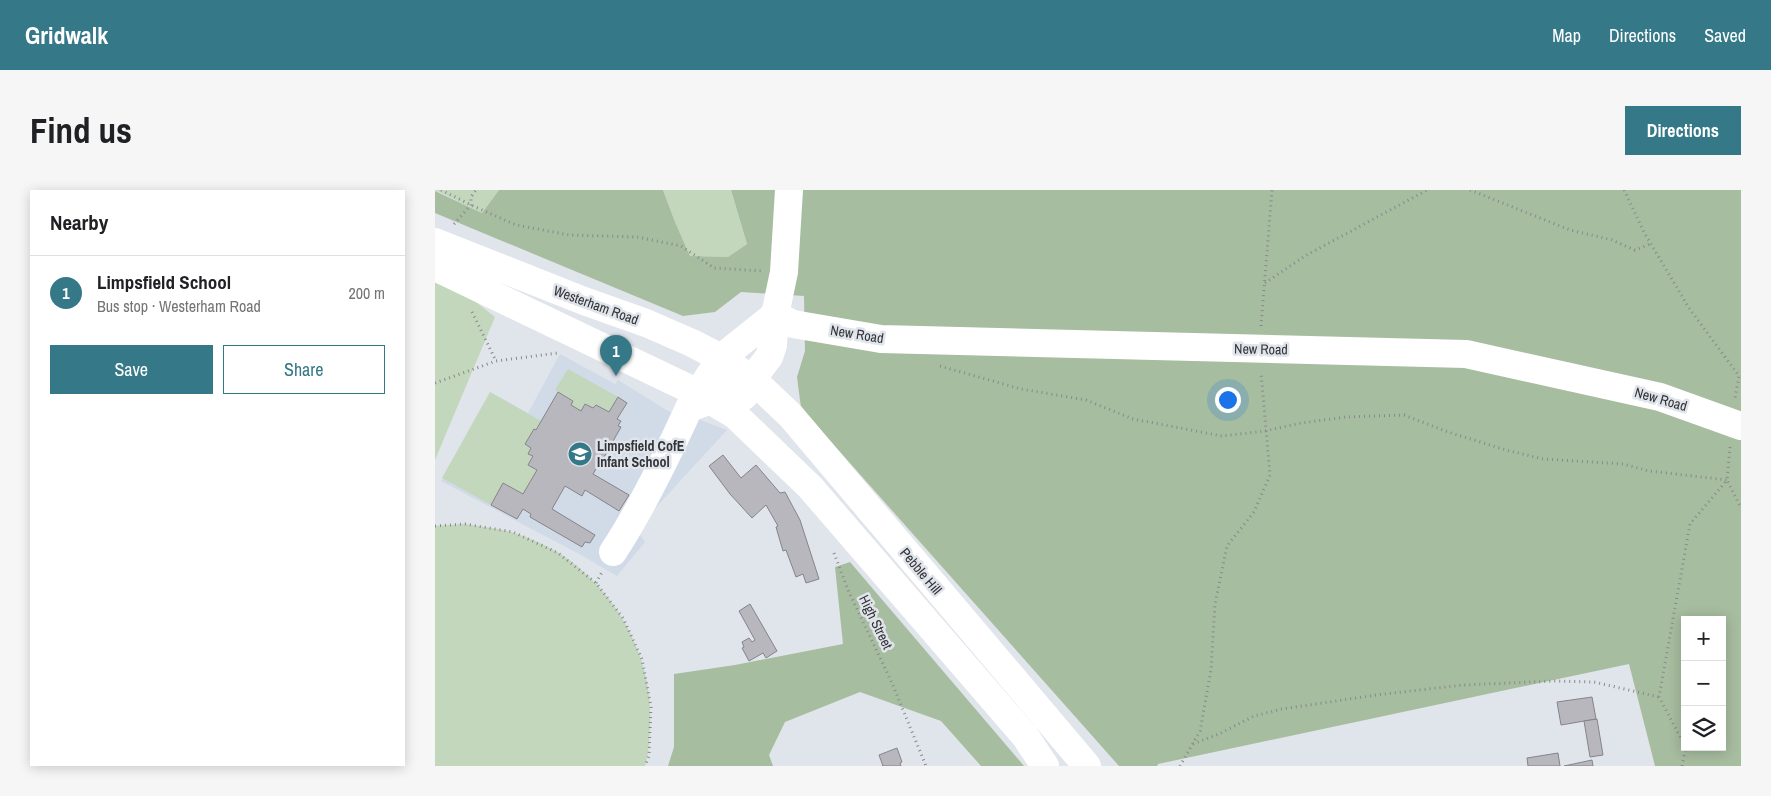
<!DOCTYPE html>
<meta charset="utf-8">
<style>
body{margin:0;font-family:"Archivo Narrow",sans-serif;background:#f6f6f6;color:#202124}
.controls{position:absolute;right:15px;bottom:15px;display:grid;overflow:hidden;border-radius:0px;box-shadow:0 2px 12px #0003}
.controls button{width:45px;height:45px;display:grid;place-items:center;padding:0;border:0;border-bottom:1px solid #e0e0e0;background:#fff;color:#202124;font:25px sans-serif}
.you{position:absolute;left:792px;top:209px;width:18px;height:18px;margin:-12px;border:4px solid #fff;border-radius:50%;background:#1a73e8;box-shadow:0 0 0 8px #1a73e833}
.badge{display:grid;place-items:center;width:32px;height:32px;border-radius:50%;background:#357988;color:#fff;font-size:16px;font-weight:700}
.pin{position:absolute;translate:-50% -41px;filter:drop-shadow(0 1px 2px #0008)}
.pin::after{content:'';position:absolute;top:26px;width:18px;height:15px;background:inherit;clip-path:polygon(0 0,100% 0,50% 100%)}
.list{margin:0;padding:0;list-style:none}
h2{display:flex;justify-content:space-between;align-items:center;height:65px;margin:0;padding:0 20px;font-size:21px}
h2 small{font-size:16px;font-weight:400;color:#757577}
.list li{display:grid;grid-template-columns:32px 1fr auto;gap:15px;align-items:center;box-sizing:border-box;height:75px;padding:0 20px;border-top:1px solid #e0e0e0}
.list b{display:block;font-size:19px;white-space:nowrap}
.list p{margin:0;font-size:16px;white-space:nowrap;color:#757577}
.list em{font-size:16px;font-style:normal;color:#757577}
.actions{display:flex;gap:10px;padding:15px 20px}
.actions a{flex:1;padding:11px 0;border:1px solid #357988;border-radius:0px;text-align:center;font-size:18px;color:#357988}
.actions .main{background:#357988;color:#fff}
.icon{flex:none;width:28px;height:28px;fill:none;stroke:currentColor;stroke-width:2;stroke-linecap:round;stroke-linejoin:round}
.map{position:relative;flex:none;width:1306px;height:576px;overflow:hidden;border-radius:0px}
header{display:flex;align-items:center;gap:30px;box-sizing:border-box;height:70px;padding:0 25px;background:#357988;color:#fff}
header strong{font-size:24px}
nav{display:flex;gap:28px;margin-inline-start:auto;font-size:18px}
.intro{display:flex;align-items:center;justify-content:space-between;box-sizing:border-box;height:120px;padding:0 30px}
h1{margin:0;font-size:35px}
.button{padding:12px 22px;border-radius:0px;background:#357988;color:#fff;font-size:18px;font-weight:700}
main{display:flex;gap:30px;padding:0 30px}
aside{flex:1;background:#fff;border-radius:0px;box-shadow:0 2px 12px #0003}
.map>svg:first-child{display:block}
.built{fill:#d1dae7}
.green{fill:#c3d7bc}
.forest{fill:#a7bd9f;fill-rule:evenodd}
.building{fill:#b8b7be;stroke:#85848b}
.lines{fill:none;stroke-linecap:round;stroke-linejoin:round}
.path{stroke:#87898e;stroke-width:3;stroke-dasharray:1 4;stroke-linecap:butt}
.minor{stroke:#fff;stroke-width:28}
.major{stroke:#fff;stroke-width:28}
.labels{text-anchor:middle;stroke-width:5;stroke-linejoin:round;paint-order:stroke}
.street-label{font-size:14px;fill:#333437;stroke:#e0e4eb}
.poi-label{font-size:14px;font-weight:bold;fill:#333437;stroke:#e0e4eb;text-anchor:start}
</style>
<header>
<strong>Gridwalk</strong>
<nav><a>Map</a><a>Directions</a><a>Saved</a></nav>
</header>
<div class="intro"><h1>Find us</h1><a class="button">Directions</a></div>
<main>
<aside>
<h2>Nearby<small></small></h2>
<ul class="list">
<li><span class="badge">1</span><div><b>Limpsfield School</b><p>Bus stop · Westerham Road</p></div><em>200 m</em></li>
</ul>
<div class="actions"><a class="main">Save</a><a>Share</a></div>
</aside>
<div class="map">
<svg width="1306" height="576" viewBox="0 0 1306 576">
<rect width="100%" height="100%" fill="#e0e4eb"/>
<path class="built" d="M125,164L180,194L183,190L238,224L244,222L292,240L201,339L210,352L182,386L148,366L6,291L55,202L93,223Z"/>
<g class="green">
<path d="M0,0H64L47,23Z"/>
<path d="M228,0H296L312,54L293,67L255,66L240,32Z"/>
<path d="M0,85L23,98L60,127L0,270Z"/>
<path d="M133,179L183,207L174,222L161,215L158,218L150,214L146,221L136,215L138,210L120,200Z"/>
<path d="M55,202L106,231L91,254L96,258L93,264L98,266L93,275L102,280L88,304L68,293L56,315L7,288Z"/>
<path d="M30,334C46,337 63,338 79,343C91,346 114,357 124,363C183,401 219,469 215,538C214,551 214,564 210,576H0V336Z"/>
</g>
<g class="forest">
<path d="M64,0H228L240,32L255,66L293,67L312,54L296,0H1306V576H1220L1194,474L723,574L722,576H684L366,218L362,187L370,161L369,106L306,102L280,122L248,126L0,23V1L47,23ZM1250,430H1287V557H1250Z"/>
<path d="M415,372L589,576H546L506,531L425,502L350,532L334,565L338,576H233L239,557V484L300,475L408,454L400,377Z"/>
</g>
<g class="building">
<path d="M123,202L138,211L136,215L146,221L150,214L158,218L161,215L174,222L183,207L192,213L182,229L186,231L183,236L186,237L168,269L173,272L167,269L158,284L194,305L184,321L150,300L147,306L130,296L117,319L160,345L155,353L150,352L147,357L95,327L96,324L88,319L82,329L56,315L68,293L88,304L102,280L93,275L98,266L93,264L96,258L90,254L99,239L101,240Z"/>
<path d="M288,265L306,288L321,275L345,303L350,302L365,330L384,389L371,393L368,384L361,387L351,360L348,361L341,337L343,336L331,315L317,328L295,304L274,276Z"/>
<path d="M315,414L342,461L331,468L328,463L314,471L307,458L309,457L307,452L314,448L317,452L320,450L304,421Z"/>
<path d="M1157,507L1161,529L1126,535L1122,512Z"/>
<path d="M1162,529L1168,565L1155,567L1149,531Z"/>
<path d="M462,558L467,572L465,573L466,576H447H448L444,565Z"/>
<path d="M1123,563L1125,576H1093L1092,568Z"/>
<path d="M1157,570L1158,576H1129Z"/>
</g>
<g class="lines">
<g class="path">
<path d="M6,0L36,15L81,35L134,45L202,47L246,56L279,78L327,81"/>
<path d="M1035,0L1135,40L1177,50L1200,60L1215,54"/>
<path d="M1189,0L1210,44L1254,118L1304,186L1300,208"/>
<path d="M19,34L36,15V7L41,0"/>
<path d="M830,93L870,66L992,0"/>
<path d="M37,122L61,171"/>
<path d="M826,136L837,0"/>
<path d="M505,176L586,199L651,210L698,229L787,246L830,241L866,233L911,227L969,225L1013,242L1071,260L1108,269L1188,274L1214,281L1292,290"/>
<path d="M0,193L61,171L123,163"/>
<path d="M1295,257L1292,290L1306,318"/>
<path d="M0,336L30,334L78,342L123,363L161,393L188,428L207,469L216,517L214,566L210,576"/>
<path d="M399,363L413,400L457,493L491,576"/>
<path d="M161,393L167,382"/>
<path d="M758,554L784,544L819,526L847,519L941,505L1028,495L1120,491L1159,492L1224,507"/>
<path d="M1250,556L1224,507L1255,334L1292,290"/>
<path d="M745,576L765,541L776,480L780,414L792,356L819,322L835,285L826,182"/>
<path d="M1247,576L1251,557"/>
</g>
<g class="minor">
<path d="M340,125L358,134L446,149L1031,164L1225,207L1306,236"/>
<path d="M178,362C207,318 232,266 254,218L276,210L303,180"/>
</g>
<g class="major">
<path d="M0,52L149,111L211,133L257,153L286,168L317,189L356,226L652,576"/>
<path d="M0,77L263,203L300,225L375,297L590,546L610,576"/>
<path d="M263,203L286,168L340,125"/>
<path d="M309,206L317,189L334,167L338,155L340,125L349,82L354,0"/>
</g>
</g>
<defs>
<symbol id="school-disc" viewBox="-11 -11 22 22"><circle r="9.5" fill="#357988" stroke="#e0e4eb"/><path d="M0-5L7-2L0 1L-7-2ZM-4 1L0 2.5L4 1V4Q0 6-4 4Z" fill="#fff"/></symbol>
</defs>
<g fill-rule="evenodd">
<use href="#school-disc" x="131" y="250" width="28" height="28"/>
</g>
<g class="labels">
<g class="street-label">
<text transform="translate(161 115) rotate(20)" y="5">Westerham Road</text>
<text transform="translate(422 144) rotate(9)" y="5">New Road</text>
<text transform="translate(826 159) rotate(1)" y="5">New Road</text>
<text transform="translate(1226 209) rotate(16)" y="5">New Road</text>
<text transform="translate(486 381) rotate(50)" y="5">Pebble Hill</text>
<text transform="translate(441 432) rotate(64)" y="5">High Street</text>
</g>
<g class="poi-label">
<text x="162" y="261">Limpsfield CofE<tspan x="162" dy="16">Infant School</tspan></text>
</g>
</g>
</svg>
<div class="controls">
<button>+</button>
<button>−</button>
<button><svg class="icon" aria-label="layers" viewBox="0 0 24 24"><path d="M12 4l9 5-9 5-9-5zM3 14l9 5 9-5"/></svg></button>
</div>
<div class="you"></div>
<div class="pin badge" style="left:181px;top:186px">1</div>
</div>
</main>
